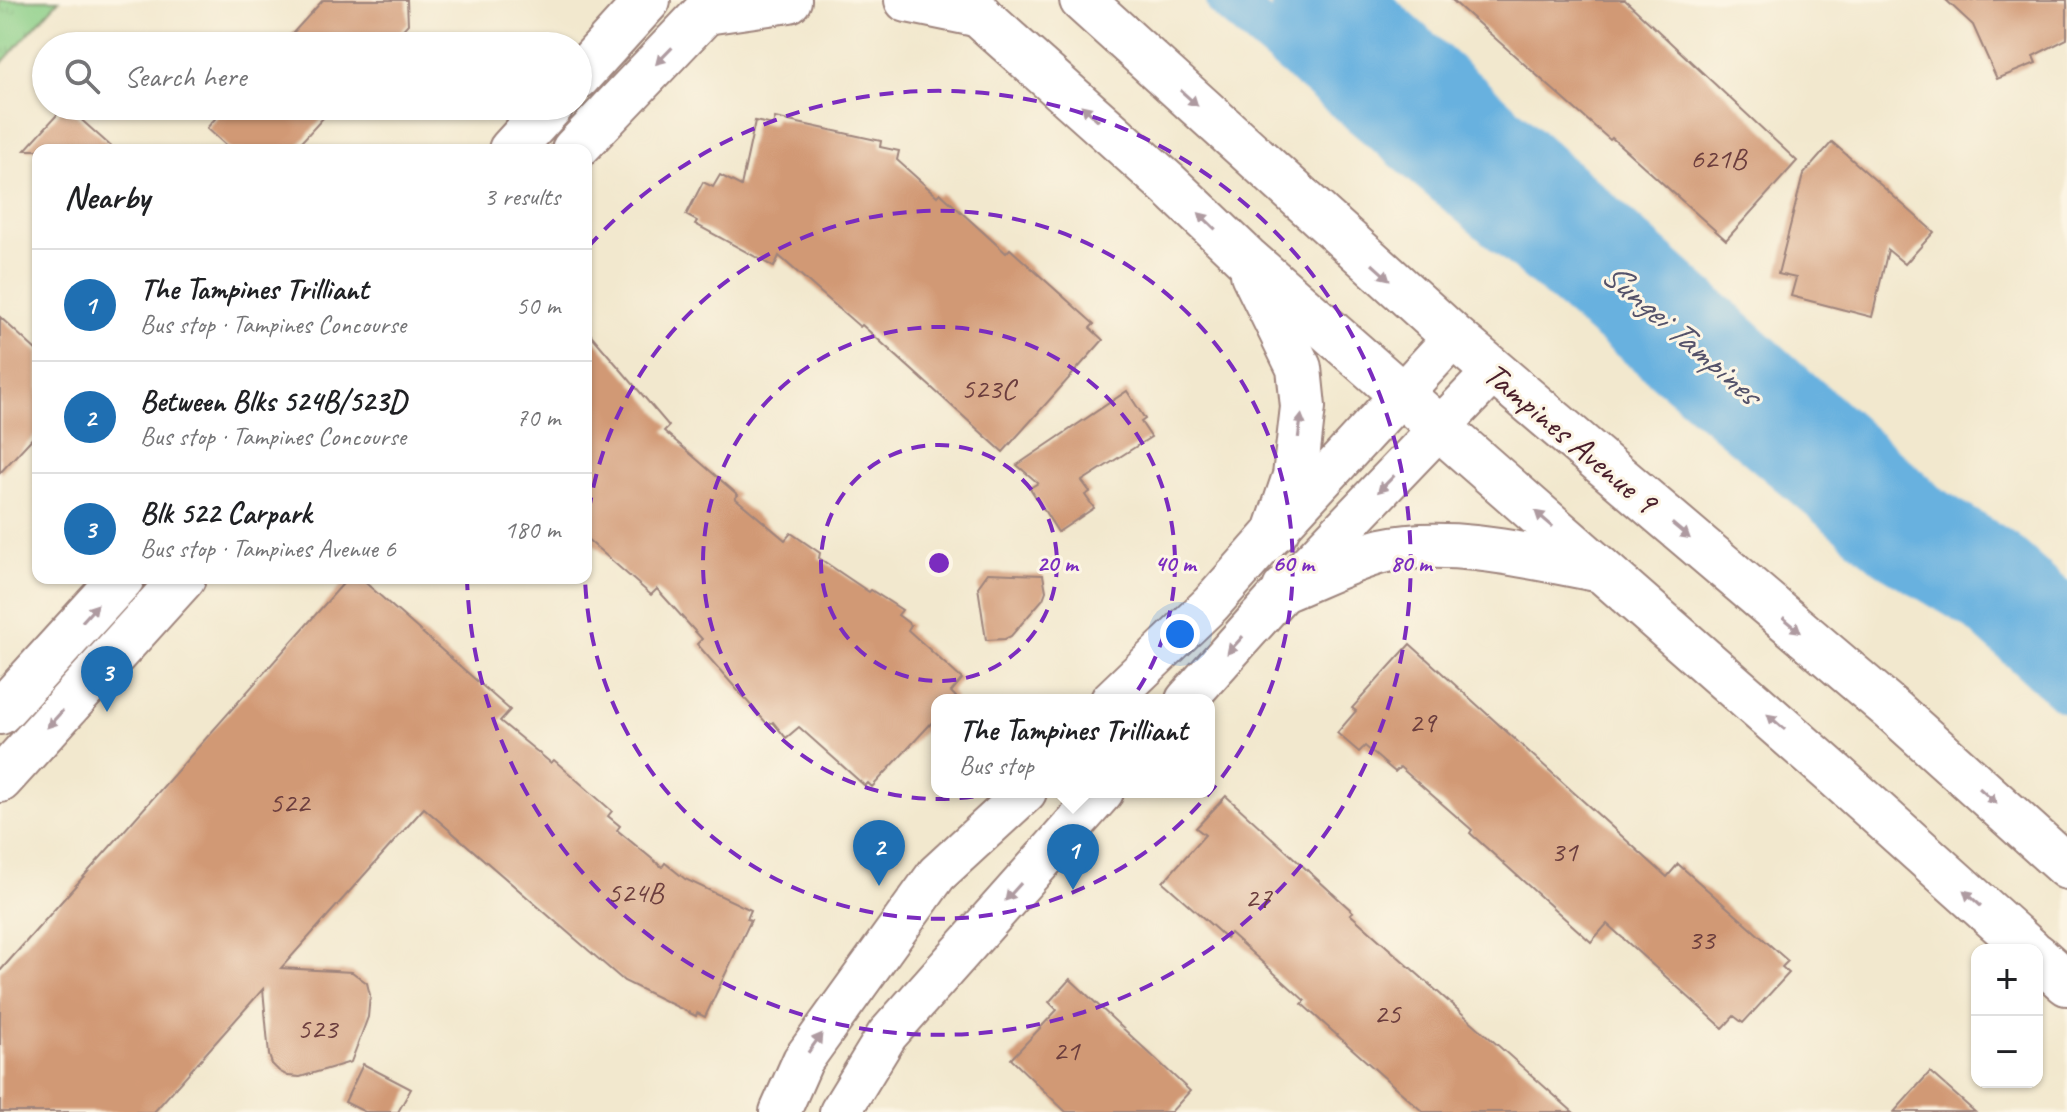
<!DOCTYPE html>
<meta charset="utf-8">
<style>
body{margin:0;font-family:Caveat,sans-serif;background:#f6f6f6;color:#202124}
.controls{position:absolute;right:24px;bottom:24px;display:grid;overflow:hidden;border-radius:16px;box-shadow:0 2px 6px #0004}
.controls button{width:72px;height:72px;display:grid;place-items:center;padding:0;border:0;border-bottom:2px solid #e0e0e0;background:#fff;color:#202124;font:40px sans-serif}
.you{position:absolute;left:1180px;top:634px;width:28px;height:28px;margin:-20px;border:6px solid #fff;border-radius:50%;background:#1a73e8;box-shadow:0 0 0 12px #1a73e833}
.badge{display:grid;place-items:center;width:52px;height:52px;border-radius:50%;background:#1f6fb2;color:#fff;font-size:26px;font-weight:700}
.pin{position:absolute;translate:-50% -66px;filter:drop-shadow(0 2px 4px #0008)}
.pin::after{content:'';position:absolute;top:42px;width:28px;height:24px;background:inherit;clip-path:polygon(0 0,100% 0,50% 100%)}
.popup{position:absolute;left:931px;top:694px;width:284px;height:104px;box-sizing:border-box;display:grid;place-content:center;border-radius:16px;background:#fff;filter:drop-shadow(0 2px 6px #0005);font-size:26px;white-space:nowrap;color:#757577}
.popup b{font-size:30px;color:#202124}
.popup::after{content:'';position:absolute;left:50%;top:100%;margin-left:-16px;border:16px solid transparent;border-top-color:#fff}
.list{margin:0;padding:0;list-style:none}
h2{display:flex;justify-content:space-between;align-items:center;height:104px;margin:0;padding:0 32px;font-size:34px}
h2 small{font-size:26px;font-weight:400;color:#757577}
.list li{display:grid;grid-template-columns:52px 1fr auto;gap:24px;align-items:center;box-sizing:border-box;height:112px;padding:0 32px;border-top:2px solid #e0e0e0}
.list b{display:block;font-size:30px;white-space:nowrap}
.list p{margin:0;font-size:26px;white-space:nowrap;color:#757577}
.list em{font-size:26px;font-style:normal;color:#757577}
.icon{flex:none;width:44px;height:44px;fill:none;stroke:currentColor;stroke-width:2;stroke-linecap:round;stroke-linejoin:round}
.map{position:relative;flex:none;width:2067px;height:1112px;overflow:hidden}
.search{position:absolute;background:#fff;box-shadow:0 2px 6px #0004;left:32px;top:32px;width:560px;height:88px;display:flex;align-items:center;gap:20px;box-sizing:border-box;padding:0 28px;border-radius:44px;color:#757577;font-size:30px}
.panel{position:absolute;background:#fff;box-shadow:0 2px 6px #0004;left:32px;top:144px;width:560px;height:440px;border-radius:16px}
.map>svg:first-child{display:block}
.park{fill:url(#park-tufts);stroke:#6b775a;stroke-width:2}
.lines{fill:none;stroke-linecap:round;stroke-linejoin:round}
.canal{stroke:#67b1df;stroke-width:42}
.river{stroke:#67b1df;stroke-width:70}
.building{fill:#d19975}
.minor-casing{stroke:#9e847c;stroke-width:44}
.tertiary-casing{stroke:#9e847c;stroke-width:48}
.secondary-casing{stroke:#9e847c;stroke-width:48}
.minor{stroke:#fff;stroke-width:40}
.tertiary{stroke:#fff;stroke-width:44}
.secondary{stroke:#fff;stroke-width:44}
.oneway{fill:#ae9aa0}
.ring{fill:none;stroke:#7b2cbf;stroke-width:4;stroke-dasharray:14 10}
.labels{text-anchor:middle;stroke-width:6;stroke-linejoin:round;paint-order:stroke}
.number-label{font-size:30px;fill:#6c3e3e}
.street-label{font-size:34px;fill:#4a1f2b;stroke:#fcf5e5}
.water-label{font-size:36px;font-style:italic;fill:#54526a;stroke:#fcf5e5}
.centre{fill:#7b2cbf;stroke:#fcf5e5;stroke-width:4}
.ring-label{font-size:24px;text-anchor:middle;font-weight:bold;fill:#7b2cbf;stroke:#fcf5e5;stroke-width:6;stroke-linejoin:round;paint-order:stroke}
</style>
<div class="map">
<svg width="2067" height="1112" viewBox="0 0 2067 1112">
<defs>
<pattern id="park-tufts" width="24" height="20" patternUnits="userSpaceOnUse" patternTransform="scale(2)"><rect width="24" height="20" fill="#8ccf88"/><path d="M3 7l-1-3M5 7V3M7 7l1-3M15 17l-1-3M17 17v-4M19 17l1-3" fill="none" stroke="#7ab176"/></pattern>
</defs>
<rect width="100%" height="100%" fill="#fcf5e5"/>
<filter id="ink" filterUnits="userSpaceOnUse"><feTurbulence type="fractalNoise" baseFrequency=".0125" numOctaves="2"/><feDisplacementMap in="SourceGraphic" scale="16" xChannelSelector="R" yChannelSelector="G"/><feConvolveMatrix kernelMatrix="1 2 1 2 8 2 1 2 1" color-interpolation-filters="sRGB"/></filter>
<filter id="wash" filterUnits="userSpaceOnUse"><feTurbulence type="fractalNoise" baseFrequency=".006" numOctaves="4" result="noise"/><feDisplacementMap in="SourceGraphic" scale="32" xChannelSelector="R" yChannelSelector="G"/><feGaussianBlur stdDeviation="1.8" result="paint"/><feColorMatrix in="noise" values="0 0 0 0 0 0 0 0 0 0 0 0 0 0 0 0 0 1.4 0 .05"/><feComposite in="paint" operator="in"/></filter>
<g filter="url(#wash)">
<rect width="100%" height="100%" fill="#f2e8ce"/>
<path class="park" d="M0,0H59L0,65Z"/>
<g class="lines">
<g class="canal">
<path d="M1227,0L1887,556L1977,610L2067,692"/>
<path d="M1365,0L1930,506L2005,552L2067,608"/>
</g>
<path class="river" d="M1305,0L1901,525L1984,580L2067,652"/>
</g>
<g id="blocks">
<g class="building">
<path d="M323,0H407L408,24L388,46H281Z"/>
<path d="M1452,0H1625L1797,161L1726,240L1612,138L1610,140Z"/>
<path d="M1946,0H2067V39L2033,56L2036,63L1997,79L1973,25Z"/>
<path d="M65,106H66L115,150H25Z"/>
<path d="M226,106H334L294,150H231L207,128Z"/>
<path d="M775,118L881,141L880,147L899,151L897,160L937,196L940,193L1006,253L1010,249L1094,324L1090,328L1103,340L1003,452L862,325L860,327L779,256L774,267L695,224L697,221L686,215L703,182L713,187L720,175L741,186L755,121L773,125Z"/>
<path d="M1832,142L1934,232L1905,264L1888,250L1872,317L1791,296L1796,278L1778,274L1803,175Z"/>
<path d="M0,317L38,352V432L0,473Z"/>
<path d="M586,329L669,426L664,431L738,495L735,498L785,540L791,533L820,553L819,558L869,592L871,590L902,610L898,615L911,625L908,630L962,679L951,692L956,697L953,700H937V717L872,787L868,783L865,786L799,727L786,738L773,722L768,725L697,644L702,639L657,589L651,595L586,538Z"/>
<path d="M1127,391L1145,419L1141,422L1151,437L1082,481L1090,492L1085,495L1094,508L1058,532L1030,488L1038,483L1017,465Z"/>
<path d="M988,573L1043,575L1046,591L1043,599L1011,636L1005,639L986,640L978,587Z"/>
<path d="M348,578H360L510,710L500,721L551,763L554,760L612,811L608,816L620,826L617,830L662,867L665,863L685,879L751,910L747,919L751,920L705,1017L697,1013L696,1016L624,981L424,808L281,968L352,972L367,983L370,995L368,1017L351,1062L300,1077L288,1076L279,1071L272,1064L269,1055L263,989L154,1112H0V971Z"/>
<path d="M1410,644L1667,877L1678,864L1788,961L1782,967L1789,973L1743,1023L1734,1016L1723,1028L1607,924L1591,942L1470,833L1472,830L1400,767L1395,772L1365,746L1359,752L1337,733L1356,711L1352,708Z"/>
<path d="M1226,796L1353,912L1350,914L1573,1112H1423L1302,1004L1305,1001L1230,933L1226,938L1163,882L1205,835L1196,828Z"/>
<path d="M1070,979L1190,1091L1171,1112H1066L1011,1059L1057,1010L1049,1002Z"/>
<path d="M363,1064L411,1089L398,1112H365L345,1102Z"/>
<path d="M1930,1072L1975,1112H1894Z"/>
</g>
</g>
</g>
<g filter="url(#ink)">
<use href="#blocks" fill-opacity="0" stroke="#9e847c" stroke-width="2"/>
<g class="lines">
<defs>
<g id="minor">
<path d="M1111,700L1211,604L1277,529L1454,337"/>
<path d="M1186,700L1285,589L1494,371"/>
<path d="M780,1112L803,1060L937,874L1026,792"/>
<path d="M840,1112L887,1035L1103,792"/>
</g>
<g id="tertiary">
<path d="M578,77L648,0"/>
<path d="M511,150L551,106"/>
<path d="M574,150L717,0"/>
<path d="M0,712L122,578"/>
<path d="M0,780L183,578"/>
</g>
<g id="secondary">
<path d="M907,0L980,15"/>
<path d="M962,0L1168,184L1246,258L1834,774L2030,950"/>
<path d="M1082,0L1454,337L1896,713L2067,867"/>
<path d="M706,12L789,0"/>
<path d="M1253,274L1299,368L1303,407L1295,476L1277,529"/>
<path d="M1285,589C1315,577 1351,559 1382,551C1451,536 1533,557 1601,570"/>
<path d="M2037,956L2067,983"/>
</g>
</defs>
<use href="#minor" class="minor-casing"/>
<use href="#tertiary" class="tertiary-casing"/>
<use href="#secondary" class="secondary-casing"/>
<use href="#minor" class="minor"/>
<use href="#tertiary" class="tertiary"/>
<use href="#secondary" class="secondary"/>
</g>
<defs><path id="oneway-solid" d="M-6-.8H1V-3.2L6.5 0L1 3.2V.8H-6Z" transform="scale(2)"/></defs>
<g class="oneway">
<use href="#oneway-solid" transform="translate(664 56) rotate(134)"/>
<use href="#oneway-solid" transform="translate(1189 98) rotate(42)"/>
<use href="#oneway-solid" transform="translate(1090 113) rotate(-138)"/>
<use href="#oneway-solid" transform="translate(1207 221) rotate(-136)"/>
<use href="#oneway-solid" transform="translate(1381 272) rotate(42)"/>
<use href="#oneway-solid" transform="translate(1300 426) rotate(-82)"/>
<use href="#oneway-solid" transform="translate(1386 484) rotate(134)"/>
<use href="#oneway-solid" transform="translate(1544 519) rotate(-139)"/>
<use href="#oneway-solid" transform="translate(1681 531) rotate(40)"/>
<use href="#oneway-solid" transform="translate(90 613) rotate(-48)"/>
<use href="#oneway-solid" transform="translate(1792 625) rotate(40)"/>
<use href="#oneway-solid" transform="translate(1235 645) rotate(132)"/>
<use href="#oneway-solid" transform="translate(55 719) rotate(132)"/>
<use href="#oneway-solid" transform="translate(1776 722) rotate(-139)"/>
<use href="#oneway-solid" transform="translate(1988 796) rotate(42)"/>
<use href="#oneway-solid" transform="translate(1013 892) rotate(132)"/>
<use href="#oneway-solid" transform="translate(1972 898) rotate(-138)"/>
<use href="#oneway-solid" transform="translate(815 1043) rotate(-54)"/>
</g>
</g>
<g class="ring">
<circle cx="939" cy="563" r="118"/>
<circle cx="939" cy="563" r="236"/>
<path d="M586 535A354 354 0 1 1 585 578"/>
<path d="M588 247A472 472 0 1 1 467 579"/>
</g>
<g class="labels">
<g class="number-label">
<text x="1718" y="168">621B</text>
<text x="988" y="398">523C</text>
<text x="1422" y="732">29</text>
<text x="289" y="812">522</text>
<text x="1564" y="861">31</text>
<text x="635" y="902">524B</text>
<text x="1258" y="907">27</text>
<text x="1701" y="949">33</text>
<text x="1387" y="1023">25</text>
<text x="317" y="1038">523</text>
<text x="1066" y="1060">21</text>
</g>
<g class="street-label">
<text transform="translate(1571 437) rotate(40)" y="12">Tampines Avenue 9</text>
</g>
<g class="water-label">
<text transform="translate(1682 332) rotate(41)" y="13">Sungei Tampines</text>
</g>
</g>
<circle cx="939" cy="563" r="12" class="centre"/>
<g class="ring-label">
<text x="1057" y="571">20 m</text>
<text x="1175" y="571">40 m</text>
<text x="1293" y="571">60 m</text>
<text x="1411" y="571">80 m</text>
</g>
</svg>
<div class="controls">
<button>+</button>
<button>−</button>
</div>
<div class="you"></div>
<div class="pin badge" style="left:1073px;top:890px">1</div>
<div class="popup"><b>The Tampines Trilliant</b>Bus stop</div>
<div class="pin badge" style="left:879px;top:886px">2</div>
<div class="pin badge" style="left:107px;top:712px">3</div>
<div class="search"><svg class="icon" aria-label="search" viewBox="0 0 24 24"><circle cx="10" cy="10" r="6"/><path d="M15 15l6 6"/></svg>Search here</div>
<section class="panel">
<h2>Nearby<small>3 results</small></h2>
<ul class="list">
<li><span class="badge">1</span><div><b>The Tampines Trilliant</b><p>Bus stop · Tampines Concourse</p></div><em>50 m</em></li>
<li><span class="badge">2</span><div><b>Between Blks 524B/523D</b><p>Bus stop · Tampines Concourse</p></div><em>70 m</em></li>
<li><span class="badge">3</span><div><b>Blk 522 Carpark</b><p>Bus stop · Tampines Avenue 6</p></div><em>180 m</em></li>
</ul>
</section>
</div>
